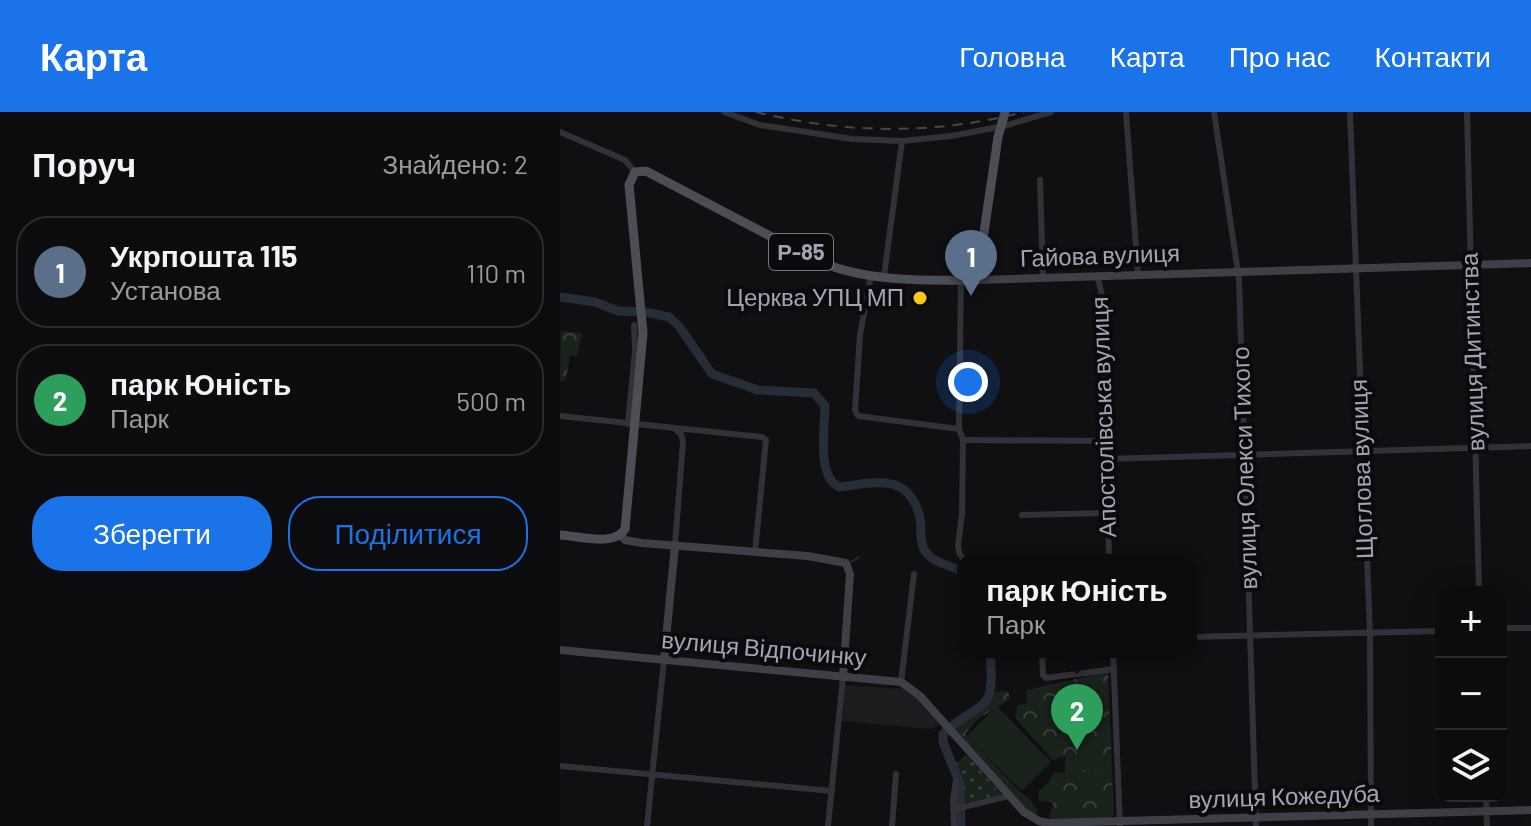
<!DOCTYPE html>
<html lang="uk">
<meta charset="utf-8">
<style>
body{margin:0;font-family:Barlow,sans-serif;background:#1a1a1c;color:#f1f3f6}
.controls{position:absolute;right:24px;bottom:24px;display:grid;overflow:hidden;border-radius:16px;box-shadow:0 8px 32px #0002}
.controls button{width:72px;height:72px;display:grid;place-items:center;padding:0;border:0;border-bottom:2px solid #2c2c2e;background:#0c0c0e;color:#f1f3f6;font:40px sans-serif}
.you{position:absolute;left:408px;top:270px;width:28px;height:28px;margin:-20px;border:6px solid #fff;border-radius:50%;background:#1a73e8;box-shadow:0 0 0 12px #1a73e833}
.badge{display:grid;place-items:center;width:52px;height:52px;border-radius:50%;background:#1a73e8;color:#fff;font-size:26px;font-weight:700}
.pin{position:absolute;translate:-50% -66px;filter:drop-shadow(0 2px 4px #0008)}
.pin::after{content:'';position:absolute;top:42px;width:28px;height:24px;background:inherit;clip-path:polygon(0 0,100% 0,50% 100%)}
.popup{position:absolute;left:397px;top:442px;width:240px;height:104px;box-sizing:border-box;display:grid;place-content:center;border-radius:16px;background:#0c0c0e;filter:drop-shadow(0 2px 6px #0005);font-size:26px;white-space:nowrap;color:#9a9b9e}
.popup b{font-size:30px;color:#f1f3f6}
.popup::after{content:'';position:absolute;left:50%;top:100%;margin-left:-16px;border:16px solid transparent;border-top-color:#0c0c0e}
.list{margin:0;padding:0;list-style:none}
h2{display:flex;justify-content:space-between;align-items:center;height:104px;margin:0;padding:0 32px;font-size:34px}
h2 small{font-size:26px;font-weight:400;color:#9a9b9e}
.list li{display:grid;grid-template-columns:52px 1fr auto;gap:24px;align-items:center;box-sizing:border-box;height:112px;margin:0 16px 16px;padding:0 16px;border:2px solid #2c2c2e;border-radius:32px}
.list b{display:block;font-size:30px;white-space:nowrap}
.list p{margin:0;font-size:26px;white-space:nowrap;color:#9a9b9e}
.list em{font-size:26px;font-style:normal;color:#9a9b9e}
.actions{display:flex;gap:16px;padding:24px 32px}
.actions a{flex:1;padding:18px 0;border:2px solid #1a73e8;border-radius:32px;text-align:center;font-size:28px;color:#1a73e8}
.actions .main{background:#1a73e8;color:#fff}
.icon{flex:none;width:44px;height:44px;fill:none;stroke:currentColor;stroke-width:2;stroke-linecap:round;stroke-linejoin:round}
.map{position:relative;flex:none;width:971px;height:714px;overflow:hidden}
header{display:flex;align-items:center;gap:48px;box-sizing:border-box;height:112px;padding:0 40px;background:#1a73e8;color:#fff}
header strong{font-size:38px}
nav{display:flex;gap:44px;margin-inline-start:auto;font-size:28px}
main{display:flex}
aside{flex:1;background:#0c0c0e}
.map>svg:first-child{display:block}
.built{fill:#1c1c1f}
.grass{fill:url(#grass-dots)}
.forest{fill:url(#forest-crowns)}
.garden{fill:#1a221c}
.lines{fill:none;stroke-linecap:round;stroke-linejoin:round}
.stream{stroke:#262d36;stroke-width:2}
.river{stroke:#262d36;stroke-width:9}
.street{stroke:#313137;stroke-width:6}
.secondary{stroke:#3f4047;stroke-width:8}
.primary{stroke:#4c4e56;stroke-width:9}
.rail{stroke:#46474e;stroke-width:2;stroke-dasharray:10 8;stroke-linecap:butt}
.primary-bridge{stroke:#4c4e56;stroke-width:9}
.poi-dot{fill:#ffc71b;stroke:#0b0b0d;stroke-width:3}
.labels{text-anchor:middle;stroke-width:8;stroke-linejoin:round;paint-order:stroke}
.shield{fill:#0b0b0d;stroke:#737682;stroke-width:2}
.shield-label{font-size:22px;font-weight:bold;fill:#a0a4b4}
.street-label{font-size:24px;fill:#a0a4b4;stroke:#0b0b0d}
.poi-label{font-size:24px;fill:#a0a4b4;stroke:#0b0b0d;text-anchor:end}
</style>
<header>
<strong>Карта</strong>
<nav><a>Головна</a><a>Карта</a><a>Про нас</a><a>Контакти</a></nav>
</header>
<main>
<aside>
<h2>Поруч<small>Знайдено: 2</small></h2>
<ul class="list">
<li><span class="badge" style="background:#5c6f8a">1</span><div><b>Укрпошта 115</b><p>Установа</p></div><em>110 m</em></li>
<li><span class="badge" style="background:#2e9e5b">2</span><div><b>парк Юність</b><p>Парк</p></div><em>500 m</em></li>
</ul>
<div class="actions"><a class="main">Зберегти</a><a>Поділитися</a></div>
</aside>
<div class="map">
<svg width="971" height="714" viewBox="0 0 971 714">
<defs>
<pattern id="grass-dots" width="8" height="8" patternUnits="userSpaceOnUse" patternTransform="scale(2)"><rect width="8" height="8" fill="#1a221c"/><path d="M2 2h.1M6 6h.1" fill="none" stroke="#383f3b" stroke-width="1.8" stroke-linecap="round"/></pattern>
<pattern id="forest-crowns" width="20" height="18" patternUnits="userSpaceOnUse" patternTransform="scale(2)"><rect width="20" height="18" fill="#1a221c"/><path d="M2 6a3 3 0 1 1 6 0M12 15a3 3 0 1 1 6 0" fill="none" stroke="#383f3b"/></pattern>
</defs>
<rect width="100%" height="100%" fill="#101012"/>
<path class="built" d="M285,573L343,577L357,586L382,612L370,617L282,609Z"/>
<path class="grass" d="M407,643L442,683L403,691V674L394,652Z"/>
<g class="forest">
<path d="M1,219L22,221L17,244H10L6,268L0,270Z"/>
<path d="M548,560L554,703L543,709H488L493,690L478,688L479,679L489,670L494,660L505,661V644L493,648L456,607L457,594L467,591L466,578Z"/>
<path d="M448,579L450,587L418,607L405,622L460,680L469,686L477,697V705L472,704L395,617L436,580Z"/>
</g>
<g class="garden">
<path d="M437,594L491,650L462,679L407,624Z"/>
<path d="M521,633H531L532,651H539V659L522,658Z"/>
</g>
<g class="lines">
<path class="stream" d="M291,450L299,445"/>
<g class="river">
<path d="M0,185L35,190L58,199L86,200L109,205L119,214L152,262L198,278L254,281L265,294C265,316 256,366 280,375C313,371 347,360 359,402C363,413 358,428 365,439C375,453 390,452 403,460"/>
<path d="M401,714L400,672L383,630V622C422,585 436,606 430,540"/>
</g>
<g class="street">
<path d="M164,0L200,13L292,27L342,29L391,24L444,14L491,0"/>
<path d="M566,0L578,162"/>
<path d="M654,0L679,167L696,714"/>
<path d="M790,0L810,523L811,714"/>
<path d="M907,0L919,480"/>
<path d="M0,20L65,48L75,60"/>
<path d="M480,68L483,166"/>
<path d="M311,163L300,223L295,298L298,304L399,317"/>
<path d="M537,163L543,187L545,230L549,448"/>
<path d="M324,164L342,29"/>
<path d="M401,168L399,317L403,328L402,402L398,433L399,441L404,448"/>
<path d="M0,304L202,325L206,328L195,440"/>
<path d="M68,312L75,239L74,213"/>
<path d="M403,328L547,329"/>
<path d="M547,347L971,334"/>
<path d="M462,403L547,401"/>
<path d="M115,433L123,330L121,322L115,317"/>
<path d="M440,448L549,445"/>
<path d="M941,516H971"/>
<path d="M631,525L881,519"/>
<path d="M482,540L483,563L486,566L554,557"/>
<path d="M553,540L560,714"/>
<path d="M341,570L354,462"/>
<path d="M0,654L272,679"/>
<path d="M926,684L927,714"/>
<path d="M395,697L449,684"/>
<path d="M87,714L104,548"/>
<path d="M268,714L283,565"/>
<path d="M332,714L336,662"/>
<path d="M394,714L393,687L396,669"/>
</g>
<g class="secondary">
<path d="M417,168L971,151"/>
<path d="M61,424L65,428L82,431L248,444L286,451L290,462L283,565"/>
<path d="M0,538L341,570L360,584L464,700L479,709L488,711L971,698"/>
<path d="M104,548L115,433"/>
</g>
<path class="primary" d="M0,423C19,424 54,435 65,417L83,221L69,73L75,60L86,59L252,146C299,170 366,169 417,168L438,25"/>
<path class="rail" d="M196,0C285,22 374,23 464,0"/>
<path class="primary-bridge" d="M438,25L445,0"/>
</g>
<circle class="poi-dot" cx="360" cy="186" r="8"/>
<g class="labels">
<rect class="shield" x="209" y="122" width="64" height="36" rx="6"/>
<g class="shield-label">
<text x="241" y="148">Р-85</text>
</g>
<g class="street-label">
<text transform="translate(540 144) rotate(-2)" y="8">Гайова вулиця</text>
<text transform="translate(913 240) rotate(-92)" y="8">вулиця Дитинства</text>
<text transform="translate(544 305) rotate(-92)" y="8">Апостолівська вулиця</text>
<text transform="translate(685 356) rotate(-92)" y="8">вулиця Олекси Тихого</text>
<text transform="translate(802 357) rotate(-92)" y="8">Щоглова вулиця</text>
<text transform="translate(204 537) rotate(5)" y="8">вулиця Відпочинку</text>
<text transform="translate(724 685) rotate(-2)" y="8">вулиця Кожедуба</text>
</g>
<g class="poi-label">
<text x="344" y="194">Церква УПЦ МП</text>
</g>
</g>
</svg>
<div class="controls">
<button>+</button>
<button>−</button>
<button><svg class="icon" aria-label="layers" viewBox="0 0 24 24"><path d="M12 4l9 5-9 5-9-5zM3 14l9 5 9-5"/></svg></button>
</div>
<div class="you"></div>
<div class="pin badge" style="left:411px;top:184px;background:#5c6f8a">1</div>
<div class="pin badge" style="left:517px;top:638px;background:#2e9e5b">2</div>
<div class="popup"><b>парк Юність</b>Парк</div>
</div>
</main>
